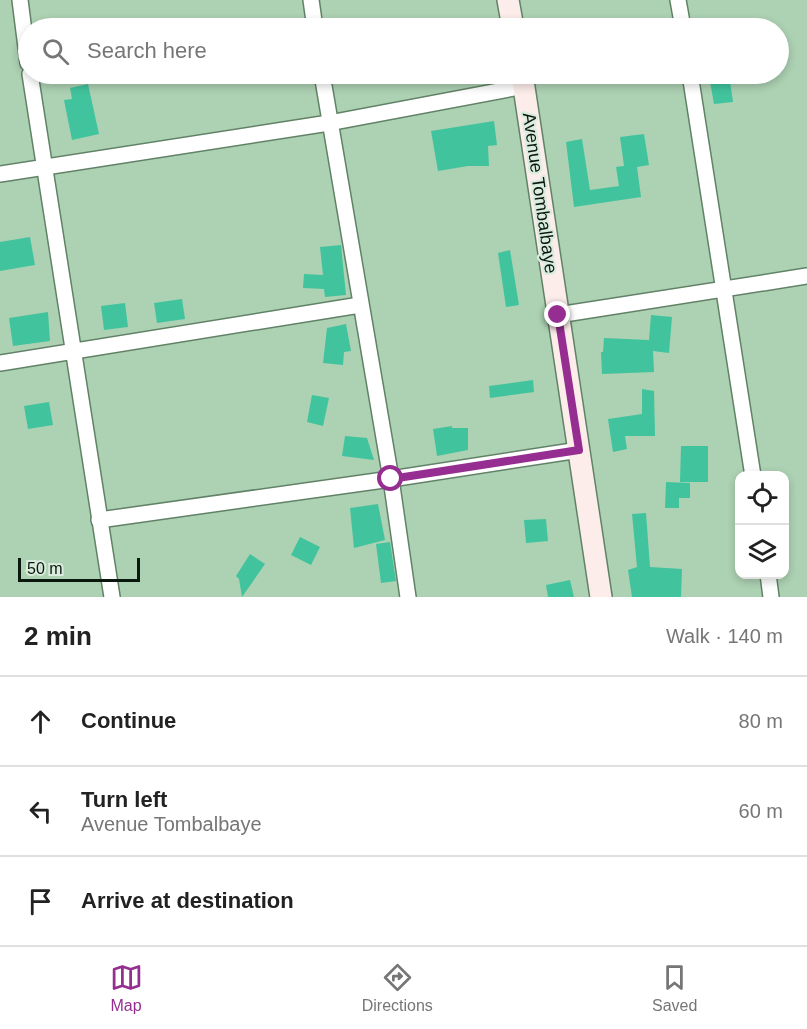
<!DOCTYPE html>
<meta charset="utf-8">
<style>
body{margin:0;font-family:Arial,sans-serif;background:#f6f6f6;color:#222}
.controls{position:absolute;right:18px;bottom:18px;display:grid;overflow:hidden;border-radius:12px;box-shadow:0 3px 9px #0003}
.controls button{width:54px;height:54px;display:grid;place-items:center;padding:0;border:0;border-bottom:2px solid #e0e0e0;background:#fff;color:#222;font:30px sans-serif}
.scale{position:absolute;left:18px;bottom:15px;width:122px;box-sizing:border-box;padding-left:6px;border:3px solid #0b180e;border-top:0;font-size:16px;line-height:21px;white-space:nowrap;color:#0b180e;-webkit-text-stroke:4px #daecdd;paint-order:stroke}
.stop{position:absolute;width:18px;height:18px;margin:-14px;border:4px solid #962e92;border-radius:50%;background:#fff}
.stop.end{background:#962e92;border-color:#fff;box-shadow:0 2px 6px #0008}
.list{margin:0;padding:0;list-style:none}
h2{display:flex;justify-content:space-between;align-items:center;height:78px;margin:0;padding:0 24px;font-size:26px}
h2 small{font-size:20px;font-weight:400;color:#767676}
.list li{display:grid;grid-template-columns:39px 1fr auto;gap:18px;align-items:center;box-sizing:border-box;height:90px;padding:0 24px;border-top:2px solid #e0e0e0}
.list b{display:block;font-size:22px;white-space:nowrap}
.list p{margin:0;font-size:20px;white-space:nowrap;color:#767676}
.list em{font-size:20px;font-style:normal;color:#767676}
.icon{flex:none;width:33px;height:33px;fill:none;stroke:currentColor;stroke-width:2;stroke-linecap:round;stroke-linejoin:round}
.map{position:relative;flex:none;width:807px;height:597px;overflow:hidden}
.search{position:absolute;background:#fff;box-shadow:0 3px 9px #0003;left:18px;right:18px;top:18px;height:66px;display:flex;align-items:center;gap:15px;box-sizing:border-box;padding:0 21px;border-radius:33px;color:#767676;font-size:22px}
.sheet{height:348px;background:#fff}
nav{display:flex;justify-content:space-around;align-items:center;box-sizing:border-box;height:84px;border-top:2px solid #e0e0e0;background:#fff;font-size:16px;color:#767676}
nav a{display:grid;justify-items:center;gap:3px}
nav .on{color:#962e92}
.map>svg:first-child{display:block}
.building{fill:#41c49d}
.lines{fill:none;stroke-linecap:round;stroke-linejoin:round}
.minor-casing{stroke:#618267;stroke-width:18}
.secondary-casing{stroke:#618267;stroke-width:24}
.minor{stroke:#fff;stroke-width:15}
.secondary{stroke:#fcedea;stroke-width:21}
.route{stroke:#962e92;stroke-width:8}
.labels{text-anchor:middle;stroke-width:4.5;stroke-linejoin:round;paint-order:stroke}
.street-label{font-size:18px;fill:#0b180e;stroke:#daecdd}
</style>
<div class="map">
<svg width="807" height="597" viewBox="0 0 807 597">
<rect width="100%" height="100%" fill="#add1b3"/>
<g class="building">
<path d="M729,74L733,102L714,104L709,76Z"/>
<path d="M88,84L99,134L72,140L64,100L72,99L70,88Z"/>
<path d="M494,121L497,145L488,146L489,166H468L438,171L431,131Z"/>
<path d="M644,134L649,165L637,167L641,197L574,207L566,142L582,139L590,190L619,186L616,167L624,166L620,137Z"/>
<path d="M30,237L35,265L0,271V242Z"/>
<path d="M341,245L346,295L325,297L324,289L303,288L304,274L323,275L320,247Z"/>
<path d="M510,250L519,305L506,307L498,253Z"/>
<path d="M182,299L185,319L157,323L154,303Z"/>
<path d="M125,303L128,327L104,330L101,306Z"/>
<path d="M48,312L50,341L13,346L9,318Z"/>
<path d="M651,315L672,317L669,353L653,351L654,372L602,374L601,352H603L604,338L649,340Z"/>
<path d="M346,324L351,351L344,352L343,365L323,363L327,328Z"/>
<path d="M533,380L534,392L490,398L489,386Z"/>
<path d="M642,389L654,391L655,436H625L627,449L613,452L608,419L642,414Z"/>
<path d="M312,395L329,398L323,426L307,422Z"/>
<path d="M49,402L53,425L28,429L24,406Z"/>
<path d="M452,426V428H468V450L437,456L433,429Z"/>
<path d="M345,436L367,438L374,460L342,456Z"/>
<path d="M681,446H708V482H680Z"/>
<path d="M666,482L690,483V498H679V508H665Z"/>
<path d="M378,504L385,540L354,548L350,508Z"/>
<path d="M646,513L650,567L682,569L681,597H632L628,570L637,567L632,514Z"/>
<path d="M546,519L548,541L526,543L524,520Z"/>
<path d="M300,537L320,547L311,565L291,555Z"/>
<path d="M390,542L396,581L381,583L376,544Z"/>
<path d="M250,554L265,564L242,597L239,579L236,576Z"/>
<path d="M570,580L574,597H548L546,585Z"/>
</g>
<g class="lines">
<defs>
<g id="minor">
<path d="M20,0L28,63"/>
<path d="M311,0L315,28"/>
<path d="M678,0L683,28"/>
<path d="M30,74L112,597"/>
<path d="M322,74L391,479L408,597"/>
<path d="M690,74L753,476"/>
<path d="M0,174L329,123L525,86"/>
<path d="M558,315L807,276"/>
<path d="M0,363L360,305"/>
<path d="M99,520L391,479L579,450"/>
<path d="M768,574L771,597"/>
</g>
<g id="secondary">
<path d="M508,0L513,28"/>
<path d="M522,74L601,597"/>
</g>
</defs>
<use href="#minor" class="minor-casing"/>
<use href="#secondary" class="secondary-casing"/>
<use href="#minor" class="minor"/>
<use href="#secondary" class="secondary"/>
</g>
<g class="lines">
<path class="route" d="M391,479L579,450L558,315"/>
</g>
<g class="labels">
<g class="street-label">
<text transform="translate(540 193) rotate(82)" y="6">Avenue Tombalbaye</text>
</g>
</g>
</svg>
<div class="controls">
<button><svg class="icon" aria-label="locate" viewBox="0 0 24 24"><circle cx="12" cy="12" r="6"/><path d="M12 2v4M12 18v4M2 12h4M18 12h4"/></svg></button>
<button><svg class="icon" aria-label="layers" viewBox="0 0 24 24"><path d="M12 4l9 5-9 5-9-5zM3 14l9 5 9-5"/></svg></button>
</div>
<div class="scale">50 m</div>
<div class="stop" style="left:391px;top:479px"></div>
<div class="stop end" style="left:558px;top:315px"></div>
<div class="search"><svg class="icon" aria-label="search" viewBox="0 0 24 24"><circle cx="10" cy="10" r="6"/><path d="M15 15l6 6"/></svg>Search here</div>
</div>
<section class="sheet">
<h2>2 min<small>Walk · 140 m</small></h2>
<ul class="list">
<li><svg class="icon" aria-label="ahead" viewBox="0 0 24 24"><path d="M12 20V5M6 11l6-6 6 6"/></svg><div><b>Continue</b></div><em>80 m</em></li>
<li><svg class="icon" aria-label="left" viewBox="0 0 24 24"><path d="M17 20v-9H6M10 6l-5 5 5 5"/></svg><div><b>Turn left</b><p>Avenue Tombalbaye</p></div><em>60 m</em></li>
<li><svg class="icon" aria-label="arrive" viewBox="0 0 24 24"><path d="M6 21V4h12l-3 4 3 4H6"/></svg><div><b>Arrive at destination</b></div></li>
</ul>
</section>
<nav>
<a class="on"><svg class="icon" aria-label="map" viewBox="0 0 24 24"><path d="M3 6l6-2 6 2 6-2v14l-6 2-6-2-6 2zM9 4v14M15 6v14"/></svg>Map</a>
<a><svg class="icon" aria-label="directions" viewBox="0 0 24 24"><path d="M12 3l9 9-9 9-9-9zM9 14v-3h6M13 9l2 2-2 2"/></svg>Directions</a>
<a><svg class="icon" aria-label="saved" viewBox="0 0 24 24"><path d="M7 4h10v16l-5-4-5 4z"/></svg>Saved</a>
</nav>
